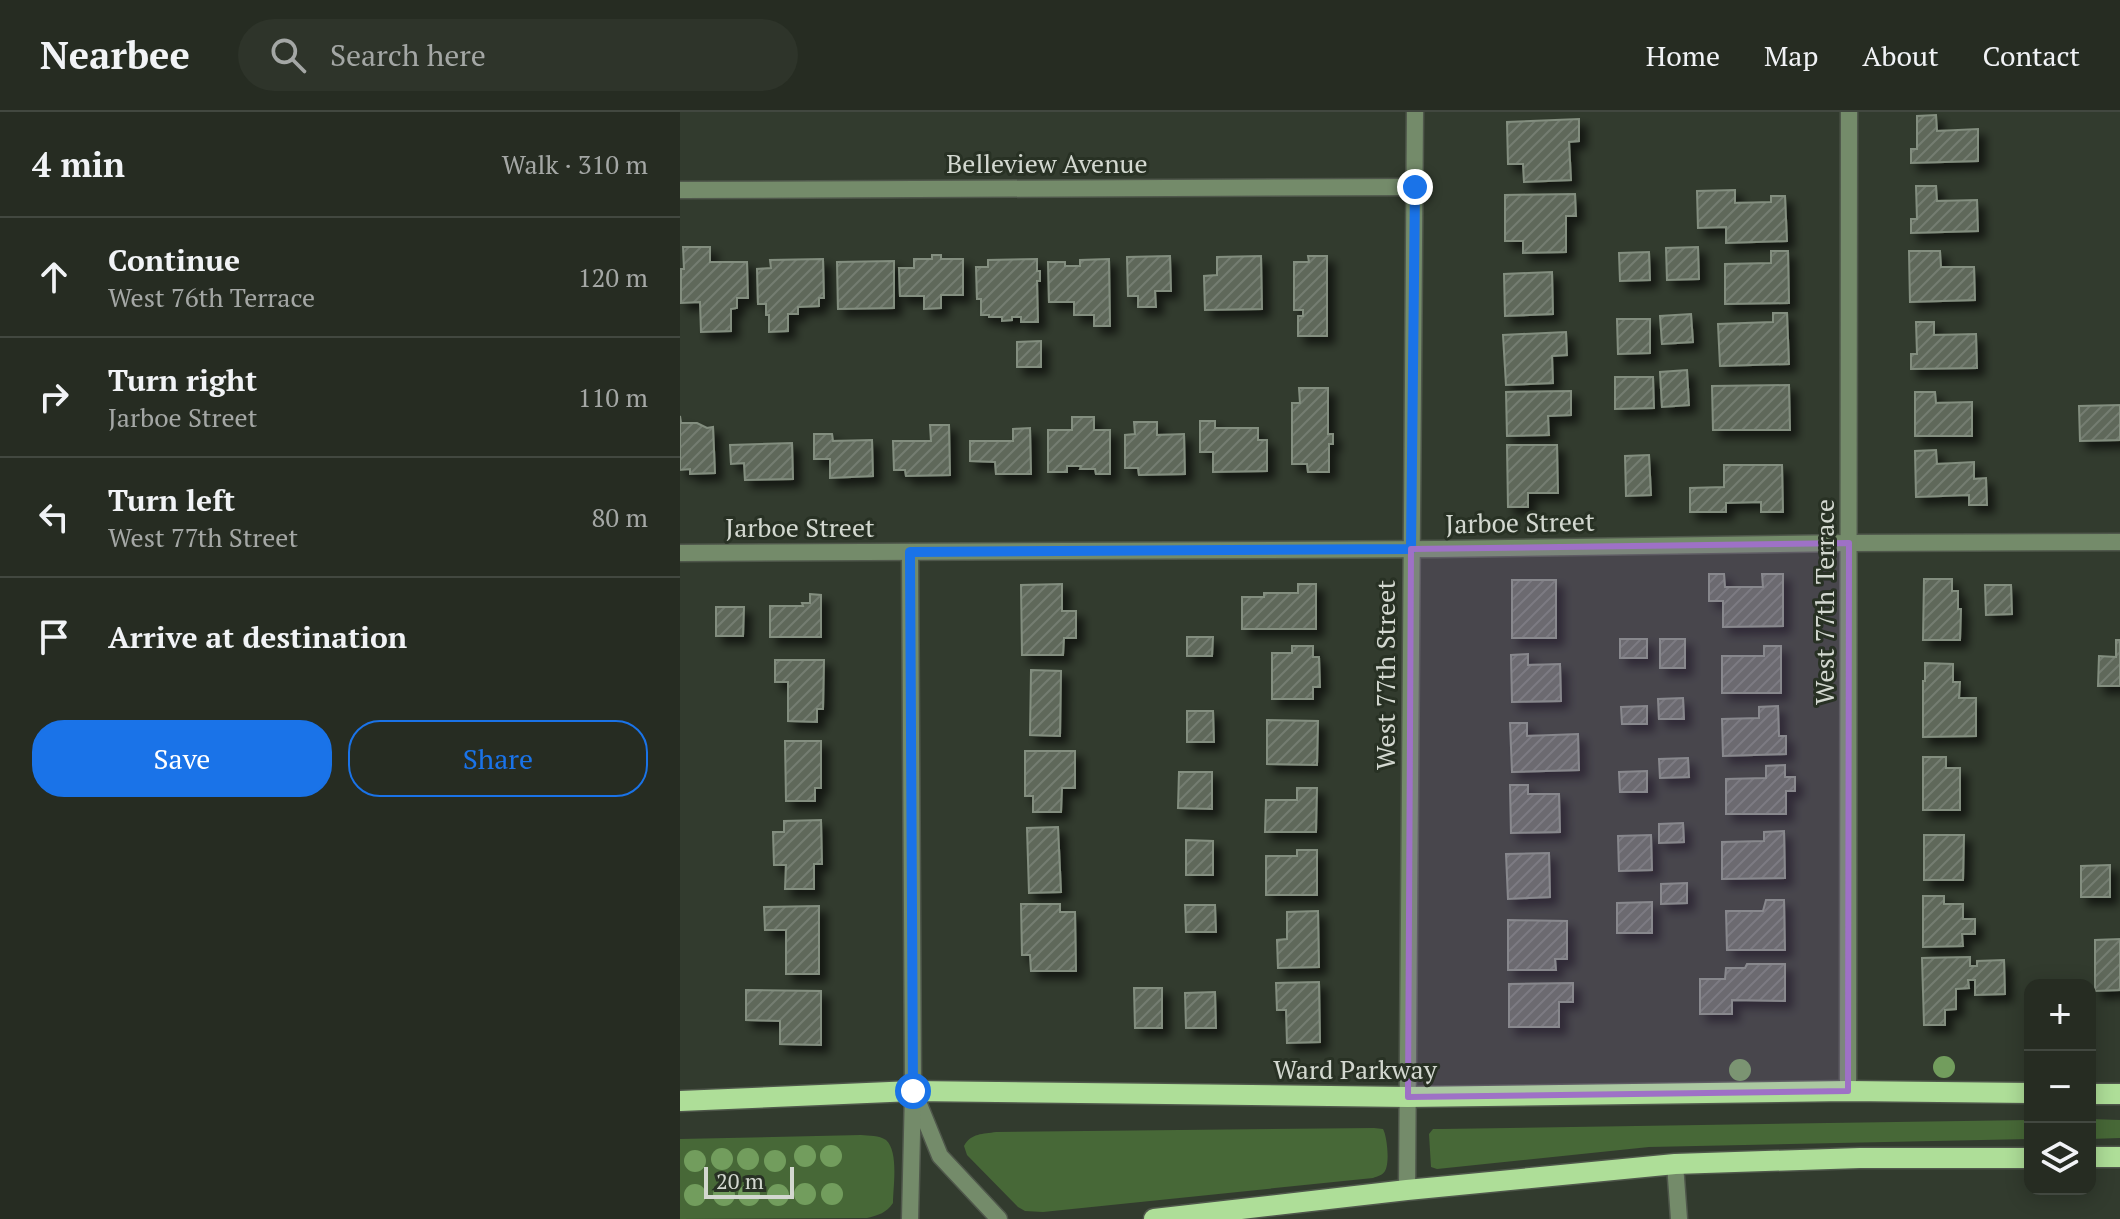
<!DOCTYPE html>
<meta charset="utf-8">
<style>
body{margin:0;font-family:"PT Serif",serif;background:#2e342a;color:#f1f3f6}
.controls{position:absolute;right:24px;bottom:24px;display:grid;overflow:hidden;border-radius:16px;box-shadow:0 4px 20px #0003}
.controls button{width:72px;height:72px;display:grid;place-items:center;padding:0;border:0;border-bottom:2px solid #424840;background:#262c22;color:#f1f3f6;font:40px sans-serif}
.scale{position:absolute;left:24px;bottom:20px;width:90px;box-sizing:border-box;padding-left:8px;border:4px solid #d3d8d0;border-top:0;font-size:22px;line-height:28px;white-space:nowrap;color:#d3d8d0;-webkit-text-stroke:6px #283124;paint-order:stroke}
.stop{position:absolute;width:24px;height:24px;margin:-18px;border:6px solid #1a73e8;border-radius:50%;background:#fff}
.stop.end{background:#1a73e8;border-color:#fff;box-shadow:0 2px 8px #0008}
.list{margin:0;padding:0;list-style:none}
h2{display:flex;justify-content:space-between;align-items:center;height:104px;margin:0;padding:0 32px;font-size:34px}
h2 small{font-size:26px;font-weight:400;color:#a4a7a5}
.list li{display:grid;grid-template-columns:52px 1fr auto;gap:24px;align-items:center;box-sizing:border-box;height:120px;padding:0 32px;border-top:2px solid #424840}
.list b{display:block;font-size:30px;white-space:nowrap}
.list p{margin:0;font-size:26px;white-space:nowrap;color:#a4a7a5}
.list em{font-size:26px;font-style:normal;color:#a4a7a5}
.actions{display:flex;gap:16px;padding:24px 32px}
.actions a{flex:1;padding:18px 0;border:2px solid #1a73e8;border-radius:32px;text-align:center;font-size:28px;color:#1a73e8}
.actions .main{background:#1a73e8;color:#fff}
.icon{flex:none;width:44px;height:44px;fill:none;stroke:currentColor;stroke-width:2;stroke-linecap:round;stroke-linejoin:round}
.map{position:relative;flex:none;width:1440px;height:1107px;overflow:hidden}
header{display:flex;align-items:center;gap:48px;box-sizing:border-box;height:112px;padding:0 40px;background:#262c22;border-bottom:2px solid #424840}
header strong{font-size:38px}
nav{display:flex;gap:44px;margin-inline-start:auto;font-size:28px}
.search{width:560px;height:72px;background:#2e342a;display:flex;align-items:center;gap:20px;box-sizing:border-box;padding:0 28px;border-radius:44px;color:#a4a7a5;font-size:30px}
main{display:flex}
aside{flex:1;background:#262c22}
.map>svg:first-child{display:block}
.green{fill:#476837}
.building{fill:url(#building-hatch);stroke:#838e7f;stroke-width:2;filter:url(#shadow)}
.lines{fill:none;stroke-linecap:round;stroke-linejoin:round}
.street-casing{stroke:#4f574b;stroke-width:19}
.primary-casing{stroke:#4f574b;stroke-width:23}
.street{stroke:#748b6a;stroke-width:16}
.primary{stroke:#aede98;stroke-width:20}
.tree{fill:#729d5d}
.route{stroke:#1a73e8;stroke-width:10}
.marked{fill:#9e71c6;fill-opacity:0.2;stroke:#9e71c6;stroke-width:6;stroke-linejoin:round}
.labels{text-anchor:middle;stroke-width:6;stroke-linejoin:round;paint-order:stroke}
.street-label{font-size:26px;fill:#d3d8d0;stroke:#283124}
</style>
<header>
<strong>Nearbee</strong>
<div class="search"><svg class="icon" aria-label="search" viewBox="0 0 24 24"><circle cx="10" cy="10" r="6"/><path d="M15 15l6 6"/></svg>Search here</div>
<nav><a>Home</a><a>Map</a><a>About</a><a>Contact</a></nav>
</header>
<main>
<aside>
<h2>4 min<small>Walk · 310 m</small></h2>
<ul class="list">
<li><svg class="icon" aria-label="ahead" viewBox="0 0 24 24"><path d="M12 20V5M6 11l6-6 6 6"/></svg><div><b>Continue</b><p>West 76th Terrace</p></div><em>120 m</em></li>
<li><svg class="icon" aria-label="right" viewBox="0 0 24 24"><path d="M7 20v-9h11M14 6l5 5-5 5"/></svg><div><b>Turn right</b><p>Jarboe Street</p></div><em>110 m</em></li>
<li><svg class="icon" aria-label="left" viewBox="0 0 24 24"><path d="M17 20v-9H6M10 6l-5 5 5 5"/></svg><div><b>Turn left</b><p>West 77th Street</p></div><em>80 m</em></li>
<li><svg class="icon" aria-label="arrive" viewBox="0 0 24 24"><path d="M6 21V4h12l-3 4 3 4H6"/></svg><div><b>Arrive at destination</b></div></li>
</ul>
<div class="actions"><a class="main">Save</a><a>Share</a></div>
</aside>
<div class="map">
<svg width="1440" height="1107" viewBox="0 0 1440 1107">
<defs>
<pattern id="building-hatch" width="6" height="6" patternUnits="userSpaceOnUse" patternTransform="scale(2)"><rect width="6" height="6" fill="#5e685a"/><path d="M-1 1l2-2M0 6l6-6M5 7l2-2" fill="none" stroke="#747d71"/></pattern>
<filter id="shadow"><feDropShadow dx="7" dy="7" stdDeviation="4" flood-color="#0009"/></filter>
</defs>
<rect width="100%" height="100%" fill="#323b2e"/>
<g class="green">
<path d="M1410,1007L1440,1008V1026L1410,1027Z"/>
<path d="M1350,1008V1027L969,1035L757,1057L751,1055L749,1022L753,1017H761Z"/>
<path d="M694,1016L703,1017C707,1024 710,1051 705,1059C703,1063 698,1064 693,1066L363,1100L345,1099L338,1095L287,1043L284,1034C291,1021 303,1022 316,1020Z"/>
<path d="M181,1023C189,1024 199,1023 206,1028C219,1040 213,1075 213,1091C206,1101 199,1103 187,1106L0,1107V1027Z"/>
</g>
<g class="building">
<path d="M1256,3L1257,19L1298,17V49L1231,51V37H1237V4Z"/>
<path d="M899,7V29L889,30L891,68L844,70L843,52H828L827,10Z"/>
<path d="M1236,74H1256L1257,89L1297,88L1298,119L1231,121V107H1237Z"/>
<path d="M1055,78V91L1091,90V84H1105L1107,129L1046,131V115L1018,116L1017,79Z"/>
<path d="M895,82L896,104H886V140L843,141V129H825V83Z"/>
<path d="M3,135H30V150H67L68,186H57V196L51,197V219L21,220L20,190L1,191V157H4Z"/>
<path d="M1018,135L1019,167L987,168L986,136Z"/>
<path d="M1091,139H1108L1109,191L1045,192V152L1091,151Z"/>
<path d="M1229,139H1260L1261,155H1294L1295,188L1230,190Z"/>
<path d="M969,140L970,168L940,169L939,141Z"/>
<path d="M252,143H261V147H283V183H261V196L244,197V184H220L219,156H234V147H252Z"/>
<path d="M490,144L491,179H475L476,195H458V184H448L447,145Z"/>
<path d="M581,144L582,197L525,198L524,164L537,163V145Z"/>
<path d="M628,144H647V224H618V204H623V198H614V150H629Z"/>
<path d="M143,147L144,186H139V194L118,195V202H108V219L89,220V203H86V192H78L77,157L91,156L90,148Z"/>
<path d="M357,147V159H360V169H357L358,210H341V205H332V208L322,209V205H309V203H301V187H297L296,155H308V148Z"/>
<path d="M429,147L430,214H414V203H394V190H369L368,150H385V154H400V148Z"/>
<path d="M214,149V196L158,197L157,150Z"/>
<path d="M872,160L873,202L825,204L824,162Z"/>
<path d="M1093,201H1107L1109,252L1040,254L1038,212L1093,210Z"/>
<path d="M1011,202L1013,230L982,232L980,204Z"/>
<path d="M937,207H970V241L938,242Z"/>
<path d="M1236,210H1254V223L1296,222L1297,256L1231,257V242H1237Z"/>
<path d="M886,220L887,243L872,244L873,271L826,273L823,223Z"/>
<path d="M361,229V255H337V230Z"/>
<path d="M1007,258L1009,293L982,295L980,260Z"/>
<path d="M935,265H973L974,296L935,297Z"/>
<path d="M1109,273L1110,318H1033L1032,274Z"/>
<path d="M619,276H648V322H653V332H649V360H628L627,352H612V291H620Z"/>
<path d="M891,279V303L868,304L869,323L827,324L826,280Z"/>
<path d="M1235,280H1255L1256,291L1292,290V324H1235Z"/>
<path d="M1440,293V328L1400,329L1399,294Z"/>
<path d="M0,304L1,311H17L27,316L33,315L35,361L10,362V357L0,358Z"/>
<path d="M392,305H414V318H430V362H416L415,357H400L401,354H387V360H368V318H392Z"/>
<path d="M520,309H535V316H578V328H587V359L533,360V340H520Z"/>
<path d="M454,310H477V323L504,322L505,362L459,363L458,356H445V323L455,322Z"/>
<path d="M250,313H269L270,363L226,364L225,358H214L213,329H251Z"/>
<path d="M350,316L351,362H316L315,350L290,349V329H333V317Z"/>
<path d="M134,322H152L153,329L192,328L193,364L150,366V347H134Z"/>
<path d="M112,331L113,367L65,368L64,351L51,352L50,333Z"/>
<path d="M827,333H877L878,381H848V395H828Z"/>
<path d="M1256,338L1257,352L1294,350V367L1306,366L1307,393H1289V383L1236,385L1235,339Z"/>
<path d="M969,343L971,383L946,384L945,344Z"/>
<path d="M1044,353H1102L1103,400H1081V390L1046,391V400H1010V376L1044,375Z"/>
<path d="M1029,462H1044L1045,475H1083L1082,462H1103V514L1043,515V489H1029Z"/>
<path d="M1244,467H1272V479H1278V497H1281L1280,528H1243Z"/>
<rect x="832" y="468" width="44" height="58"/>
<path d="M382,472V499H396V526H384L383,543H342L341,473Z"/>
<path d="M618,472H636V517H562V485H584V481H618Z"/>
<path d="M1305,473H1331L1332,502L1306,503Z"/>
<path d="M130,482L141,483V525H90V494H123L122,491H130Z"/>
<path d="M36,495H64L63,524H36Z"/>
<path d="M507,525H533L532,544H507Z"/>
<rect x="940" y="527" width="27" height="19"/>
<rect x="980" y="527" width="25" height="29"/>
<path d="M1436,528H1440V574H1418L1419,544L1436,545Z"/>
<path d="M612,534H633V545H639L640,575H633V587H592V541H612Z"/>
<path d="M1084,534H1101V581H1042V544H1084Z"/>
<path d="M848,542V553L880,552L881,589L832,590L831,543Z"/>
<path d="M95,548H144L143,597H137V610L108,609V570H95Z"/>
<path d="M1245,551L1273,552V570H1280L1279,586H1296V624L1243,625V569H1245Z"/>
<path d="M351,558L381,559L380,624L350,623Z"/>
<path d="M1003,586L1004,607H979L978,587Z"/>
<path d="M967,594V612H942L941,595Z"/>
<path d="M1098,594L1099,624H1106V642L1043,644L1042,607L1079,606V595Z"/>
<path d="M507,599H533L534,630H507Z"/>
<path d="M587,608L638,609L637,653L587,652Z"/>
<path d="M830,611H847V624L898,622L899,658L832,660Z"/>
<path d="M105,629H141V676H135V689H106Z"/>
<path d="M345,639H395V676H382L381,700H353V684H345Z"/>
<path d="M1243,645H1266V656H1280V698H1243Z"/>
<path d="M1008,646L1009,665L980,666L979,647Z"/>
<path d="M1105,653V665H1115V679H1106V702H1046V667L1086,666V654Z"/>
<path d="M967,659V680H940L939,660Z"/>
<path d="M499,660H532V697L498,696Z"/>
<path d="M830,673H848V682H879L880,720L831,721Z"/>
<path d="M617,676H637L636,720H585L586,688H617Z"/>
<path d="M141,708L142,752H134V777H105L106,753H94L93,720H104V709Z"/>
<path d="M1003,711L1004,730L979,731V712Z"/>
<path d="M378,715L381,780L349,781L347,716Z"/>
<path d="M1104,719L1105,766L1042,767V730L1084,729V720Z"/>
<path d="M971,723L972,758L939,759L938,724Z"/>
<path d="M1244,723H1284L1283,768H1244Z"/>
<path d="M506,728L533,729V763H506Z"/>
<path d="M617,738H637V783H586V744H617Z"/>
<path d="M869,741L870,785L828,787L826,742Z"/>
<path d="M1430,753V785H1401V754Z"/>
<path d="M1007,771V791L981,792V772Z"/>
<path d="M1243,784H1264V792H1283V807H1295V822H1282L1283,834L1243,835Z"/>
<path d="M1086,788H1104L1105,838H1047L1046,799H1083Z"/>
<path d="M972,790V821H937V791Z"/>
<path d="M341,792H380V800H395L396,859H351L350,843H342Z"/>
<path d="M505,793H535L536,820H506Z"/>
<path d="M139,794V862H106V818H85L84,795Z"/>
<path d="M638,799L639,855L598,856L597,828L607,827V800Z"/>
<path d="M828,808L887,809V847H875L876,858H828Z"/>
<path d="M1440,827V878L1415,879V828Z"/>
<path d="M1290,845V854H1297V849L1324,848L1325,882L1295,883V868H1288L1289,876L1276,877V897L1265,898V913H1244L1242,846Z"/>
<path d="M1067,852H1105V889L1052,888V902H1020V867H1045L1046,856H1065Z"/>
<path d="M639,870L640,930L607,931L606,898H597L596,871Z"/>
<path d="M893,871V890H879V915H829V872Z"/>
<path d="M454,876H482V916H455Z"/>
<path d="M66,878L141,879V933L100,932V909L66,908Z"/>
<path d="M535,880L536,916H506L505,881Z"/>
</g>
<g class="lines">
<defs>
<g id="street">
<path d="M0,78L735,75"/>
<path d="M0,441L758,437L1169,431L1440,430"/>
<path d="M1168,979L1169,0"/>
<path d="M236,985L260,1044L319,1107"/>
<path d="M995,1052L999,1107"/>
<path d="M727,1078L735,0"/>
<path d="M230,1107L233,979L230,440"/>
</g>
<g id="primary">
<path d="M1410,982H1440"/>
<path d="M0,989L233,979L728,985L1168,979L1350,981"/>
<path d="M1410,1045H1440"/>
<path d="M474,1107L727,1078L995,1052L1180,1046H1350"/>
</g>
</defs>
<use href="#street" class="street-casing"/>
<use href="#primary" class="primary-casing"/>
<use href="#street" class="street"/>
<use href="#primary" class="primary"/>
</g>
<g class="tree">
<circle cx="1264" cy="955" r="11"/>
<circle cx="1060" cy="958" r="11"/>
<circle cx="125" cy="1044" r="11"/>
<circle cx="151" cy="1044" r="11"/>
<circle cx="42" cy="1047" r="11"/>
<circle cx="68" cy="1047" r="11"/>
<circle cx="15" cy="1049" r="11"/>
<circle cx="95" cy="1049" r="11"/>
<circle cx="125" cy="1082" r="11"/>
<circle cx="152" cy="1082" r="11"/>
<circle cx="15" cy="1083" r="11"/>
<circle cx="44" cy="1083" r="11"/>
<circle cx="69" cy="1083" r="11"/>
<circle cx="98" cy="1083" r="11"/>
</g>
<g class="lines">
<path class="route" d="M233,979L230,440L731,437L735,75"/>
</g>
<path class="marked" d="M1169,431L1168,979L728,985L731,437Z"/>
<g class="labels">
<g class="street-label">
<text x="367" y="61">Belleview Avenue</text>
<text transform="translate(840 411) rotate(-1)" y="9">Jarboe Street</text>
<text x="120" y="425">Jarboe Street</text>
<text transform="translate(1145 490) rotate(-90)" y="9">West 77th Terrace</text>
<text transform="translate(706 563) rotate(-90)" y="9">West 77th Street</text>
<text x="675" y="967">Ward Parkway</text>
</g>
</g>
</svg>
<div class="controls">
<button>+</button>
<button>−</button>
<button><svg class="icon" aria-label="layers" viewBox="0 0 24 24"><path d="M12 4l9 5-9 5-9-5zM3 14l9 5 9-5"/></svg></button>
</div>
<div class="scale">20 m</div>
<div class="stop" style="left:233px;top:979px"></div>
<div class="stop end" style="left:735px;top:75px"></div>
</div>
</main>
